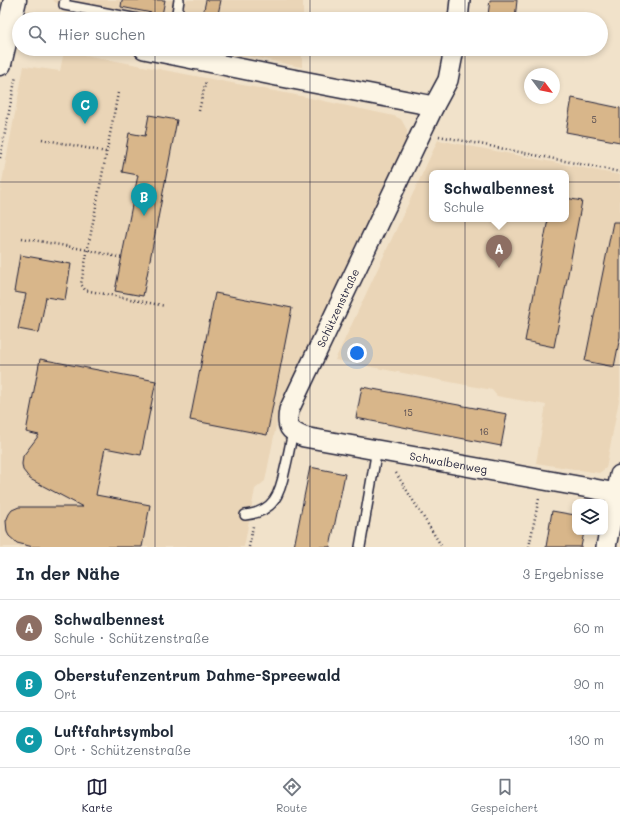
<!DOCTYPE html>
<html lang="de">
<meta charset="utf-8">
<style>
body{margin:0;font-family:Mali,sans-serif;background:#f6f6f7;color:#1f2937}
.controls{position:absolute;right:12px;bottom:12px;display:grid;overflow:hidden;border-radius:8px;box-shadow:0 2px 6px #0003}
.controls button{width:36px;height:36px;display:grid;place-items:center;padding:0;border:0;border-bottom:1px solid #e0e1e3;background:#fff;color:#1f2937;font:20px sans-serif}
.compass{position:absolute;left:524px;top:68px;width:36px;height:36px;border-radius:50%;background:#fff;box-shadow:0 2px 6px #0003;rotate:122deg}
.you{position:absolute;left:357px;top:353px;width:14px;height:14px;margin:-10px;border:3px solid #fff;border-radius:50%;background:#1a73e8;box-shadow:0 0 0 6px #1a73e833}
.badge{display:grid;place-items:center;width:26px;height:26px;border-radius:50%;background:#22223b;color:#fff;font-size:13px;font-weight:700}
.pin{position:absolute;translate:-50% -33px;filter:drop-shadow(0 1px 2px #0008)}
.pin::after{content:'';position:absolute;top:21px;width:14px;height:12px;background:inherit;clip-path:polygon(0 0,100% 0,50% 100%)}
.popup{position:absolute;left:429px;top:170px;width:140px;height:52px;box-sizing:border-box;display:grid;place-content:center;border-radius:8px;background:#fff;filter:drop-shadow(0 1px 3px #0005);font-size:13px;white-space:nowrap;color:#747a83}
.popup b{font-size:15px;color:#1f2937}
.popup::after{content:'';position:absolute;left:50%;top:100%;margin-left:-8px;border:8px solid transparent;border-top-color:#fff}
.list{margin:0;padding:0;list-style:none}
h2{display:flex;justify-content:space-between;align-items:center;height:52px;margin:0;padding:0 16px;font-size:17px}
h2 small{font-size:13px;font-weight:400;color:#747a83}
.list li{display:grid;grid-template-columns:26px 1fr auto;gap:12px;align-items:center;box-sizing:border-box;height:56px;padding:0 16px;border-top:1px solid #e0e1e3}
.list b{display:block;font-size:15px;white-space:nowrap}
.list p{margin:0;font-size:13px;white-space:nowrap;color:#747a83}
.list em{font-size:13px;font-style:normal;color:#747a83}
.icon{flex:none;width:22px;height:22px;fill:none;stroke:currentColor;stroke-width:2;stroke-linecap:round;stroke-linejoin:round}
.map{position:relative;flex:none;width:620px;height:547px;overflow:hidden}
.search{position:absolute;background:#fff;box-shadow:0 2px 6px #0003;left:12px;right:12px;top:12px;height:44px;display:flex;align-items:center;gap:10px;box-sizing:border-box;padding:0 14px;border-radius:22px;color:#747a83;font-size:15px}
.sheet{height:220px;background:#fff}
nav{display:flex;justify-content:space-around;align-items:center;box-sizing:border-box;height:56px;border-top:1px solid #e0e1e3;background:#fff;font-size:11px;color:#747a83}
nav a{display:grid;justify-items:center;gap:2px}
nav .on{color:#22223b}
.map>svg:first-child{display:block}
.built{fill:#ead5b7;fill-rule:evenodd}
.building{fill:#d8b68a;stroke:#22223b}
.lines{fill:none;stroke-linecap:round;stroke-linejoin:round}
.service-casing{stroke:#22223b;stroke-width:12}
.minor-casing{stroke:#22223b;stroke-width:22}
.primary-casing{stroke:#22223b;stroke-width:25}
.path{stroke:#22223b;stroke-width:2.5;stroke-dasharray:1 3;stroke-linecap:butt}
.service{stroke:#fcf5e5;stroke-width:9}
.minor{stroke:#fcf5e5;stroke-width:19}
.primary{stroke:#fcf5e5;stroke-width:22}
.grid{fill:none;stroke:#22223b;stroke-width:1;stroke-opacity:0.55}
.labels{text-anchor:middle;stroke-width:3;stroke-linejoin:round;paint-order:stroke}
.number-label{font-size:9px;fill:#50474f}
.street-label{font-size:11px;fill:#22223b;stroke:#fcf5e5}
</style>
<div class="map">
<svg width="620" height="547" viewBox="0 0 620 547">
<rect width="100%" height="100%" fill="#f1e2ca"/>
<filter id="ink" filterUnits="userSpaceOnUse"><feTurbulence type="fractalNoise" baseFrequency=".025" numOctaves="2"/><feDisplacementMap in="SourceGraphic" scale="8" xChannelSelector="R" yChannelSelector="G"/><feConvolveMatrix kernelMatrix="1 2 1 2 8 2 1 2 1" color-interpolation-filters="sRGB"/></filter>
<g filter="url(#ink)">
<g class="built">
<path d="M53,0H303V19H109L64,10Z"/>
<path d="M215,49H302V67H301Z"/>
<path d="M64,51L301,96L394,116L401,119L407,130V139L279,411L265,481L255,489L244,547H0V192L24,66L60,71Z"/>
<path d="M438,140L620,175V395L606,468L599,473L536,463L546,405L497,396L492,390L335,360ZM432,173H566V219H432Z"/>
</g>
<g class="building">
<path d="M122,0H165L162,15L121,7Z"/>
<path d="M206,0H221L217,19H202Z"/>
<path d="M490,0H517L515,19L488,15Z"/>
<path d="M572,98L620,108V142L566,132Z"/>
<path d="M149,115L177,120L143,296L115,291L138,175L122,172L129,133L145,136Z"/>
<path d="M566,198L582,201L554,347L525,341L548,219H566Z"/>
<path d="M613,222H620V337L614,367L585,361Z"/>
<path d="M20,255L71,264L65,300L46,297L39,333L18,329L26,294L14,292Z"/>
<path d="M215,293L292,308L267,435L190,420Z"/>
<path d="M40,359L156,381L141,455L105,448L96,495L150,505L142,547H33L17,543L9,536L7,532L6,521L9,514L12,510L19,507H83L30,479L23,470L22,464L23,456L39,435L26,432Z"/>
<path d="M362,387L507,414L501,446L356,418Z"/>
<path d="M310,467L345,474L330,547H294Z"/>
<path d="M552,511L575,515V532H584L581,547H546Z"/>
</g>
<g class="lines">
<defs>
<g id="service">
<path d="M65,0L64,5L138,19"/>
<path d="M176,19L179,0"/>
<path d="M245,515C274,512 280,494 285,469C288,457 290,445 293,432"/>
<path d="M360,547L377,449"/>
</g>
<g id="minor">
<path d="M458,19L460,0"/>
<path d="M144,49L282,77L434,106"/>
<path id="s1" d="M454,49L448,80L434,106L289,410C286,427 289,431 304,437L617,493"/>
<path d="M606,547L620,475"/>
</g>
<path id="primary" d="M0,64L15,0"/>
</defs>
<use href="#service" class="service-casing"/>
<use href="#minor" class="minor-casing"/>
<use href="#primary" class="primary-casing"/>
<g class="path">
<path d="M118,93L81,284L85,290L165,306"/>
<path d="M199,111L206,80"/>
<path d="M439,136L620,172"/>
<path d="M42,139L106,152"/>
<path d="M0,158L16,76"/>
<path d="M22,238L88,250L122,258"/>
<path d="M396,473L442,547"/>
<path d="M249,547L253,526"/>
<path d="M529,547L539,498"/>
</g>
<use href="#service" class="service"/>
<use href="#minor" class="minor"/>
<use href="#primary" class="primary"/>
</g>
</g>
<path class="grid" d="M155,0V19M310,0V19M465,0V19M155,49V547M310,49V547M465,49V547M0,182H620M0,365H620"/>
<g class="labels">
<g class="number-label">
<text x="594" y="123">5</text>
<text x="408" y="416">15</text>
<text x="484" y="435">16</text>
</g>
<g class="street-label">
<text transform="translate(338 308) rotate(-65)" y="4">Schützenstraße</text>
<text dy="4" stroke="none"><textPath href="#s1" startOffset="580">Schwalbenweg</textPath></text>
</g>
</g>
</svg>
<div class="controls">
<button><svg class="icon" aria-label="layers" viewBox="0 0 24 24"><path d="M12 4l9 5-9 5-9-5zM3 14l9 5 9-5"/></svg></button>
</div>
<svg class="compass" viewBox="-18 -18 36 36"><path d="M0-13l5 13h-10z" fill="#e53935"/><path d="M0 13l5-13h-10z" fill="#747a83"/></svg>
<div class="you"></div>
<div class="pin badge" style="left:499px;top:268px;background:#8d6e63">A</div>
<div class="popup"><b>Schwalbennest</b>Schule</div>
<div class="pin badge" style="left:144px;top:216px;background:#0f9aa8">B</div>
<div class="pin badge" style="left:85px;top:124px;background:#0f9aa8">C</div>
<div class="search"><svg class="icon" aria-label="search" viewBox="0 0 24 24"><circle cx="10" cy="10" r="6"/><path d="M15 15l6 6"/></svg>Hier suchen</div>
</div>
<section class="sheet">
<h2>In der Nähe<small>3 Ergebnisse</small></h2>
<ul class="list">
<li><span class="badge" style="background:#8d6e63">A</span><div><b>Schwalbennest</b><p>Schule · Schützenstraße</p></div><em>60 m</em></li>
<li><span class="badge" style="background:#0f9aa8">B</span><div><b>Oberstufenzentrum Dahme-Spreewald</b><p>Ort</p></div><em>90 m</em></li>
<li><span class="badge" style="background:#0f9aa8">C</span><div><b>Luftfahrtsymbol</b><p>Ort · Schützenstraße</p></div><em>130 m</em></li>
</ul>
</section>
<nav>
<a class="on"><svg class="icon" aria-label="map" viewBox="0 0 24 24"><path d="M3 6l6-2 6 2 6-2v14l-6 2-6-2-6 2zM9 4v14M15 6v14"/></svg>Karte</a>
<a><svg class="icon" aria-label="directions" viewBox="0 0 24 24"><path d="M12 3l9 9-9 9-9-9zM9 14v-3h6M13 9l2 2-2 2"/></svg>Route</a>
<a><svg class="icon" aria-label="saved" viewBox="0 0 24 24"><path d="M7 4h10v16l-5-4-5 4z"/></svg>Gespeichert</a>
</nav>
